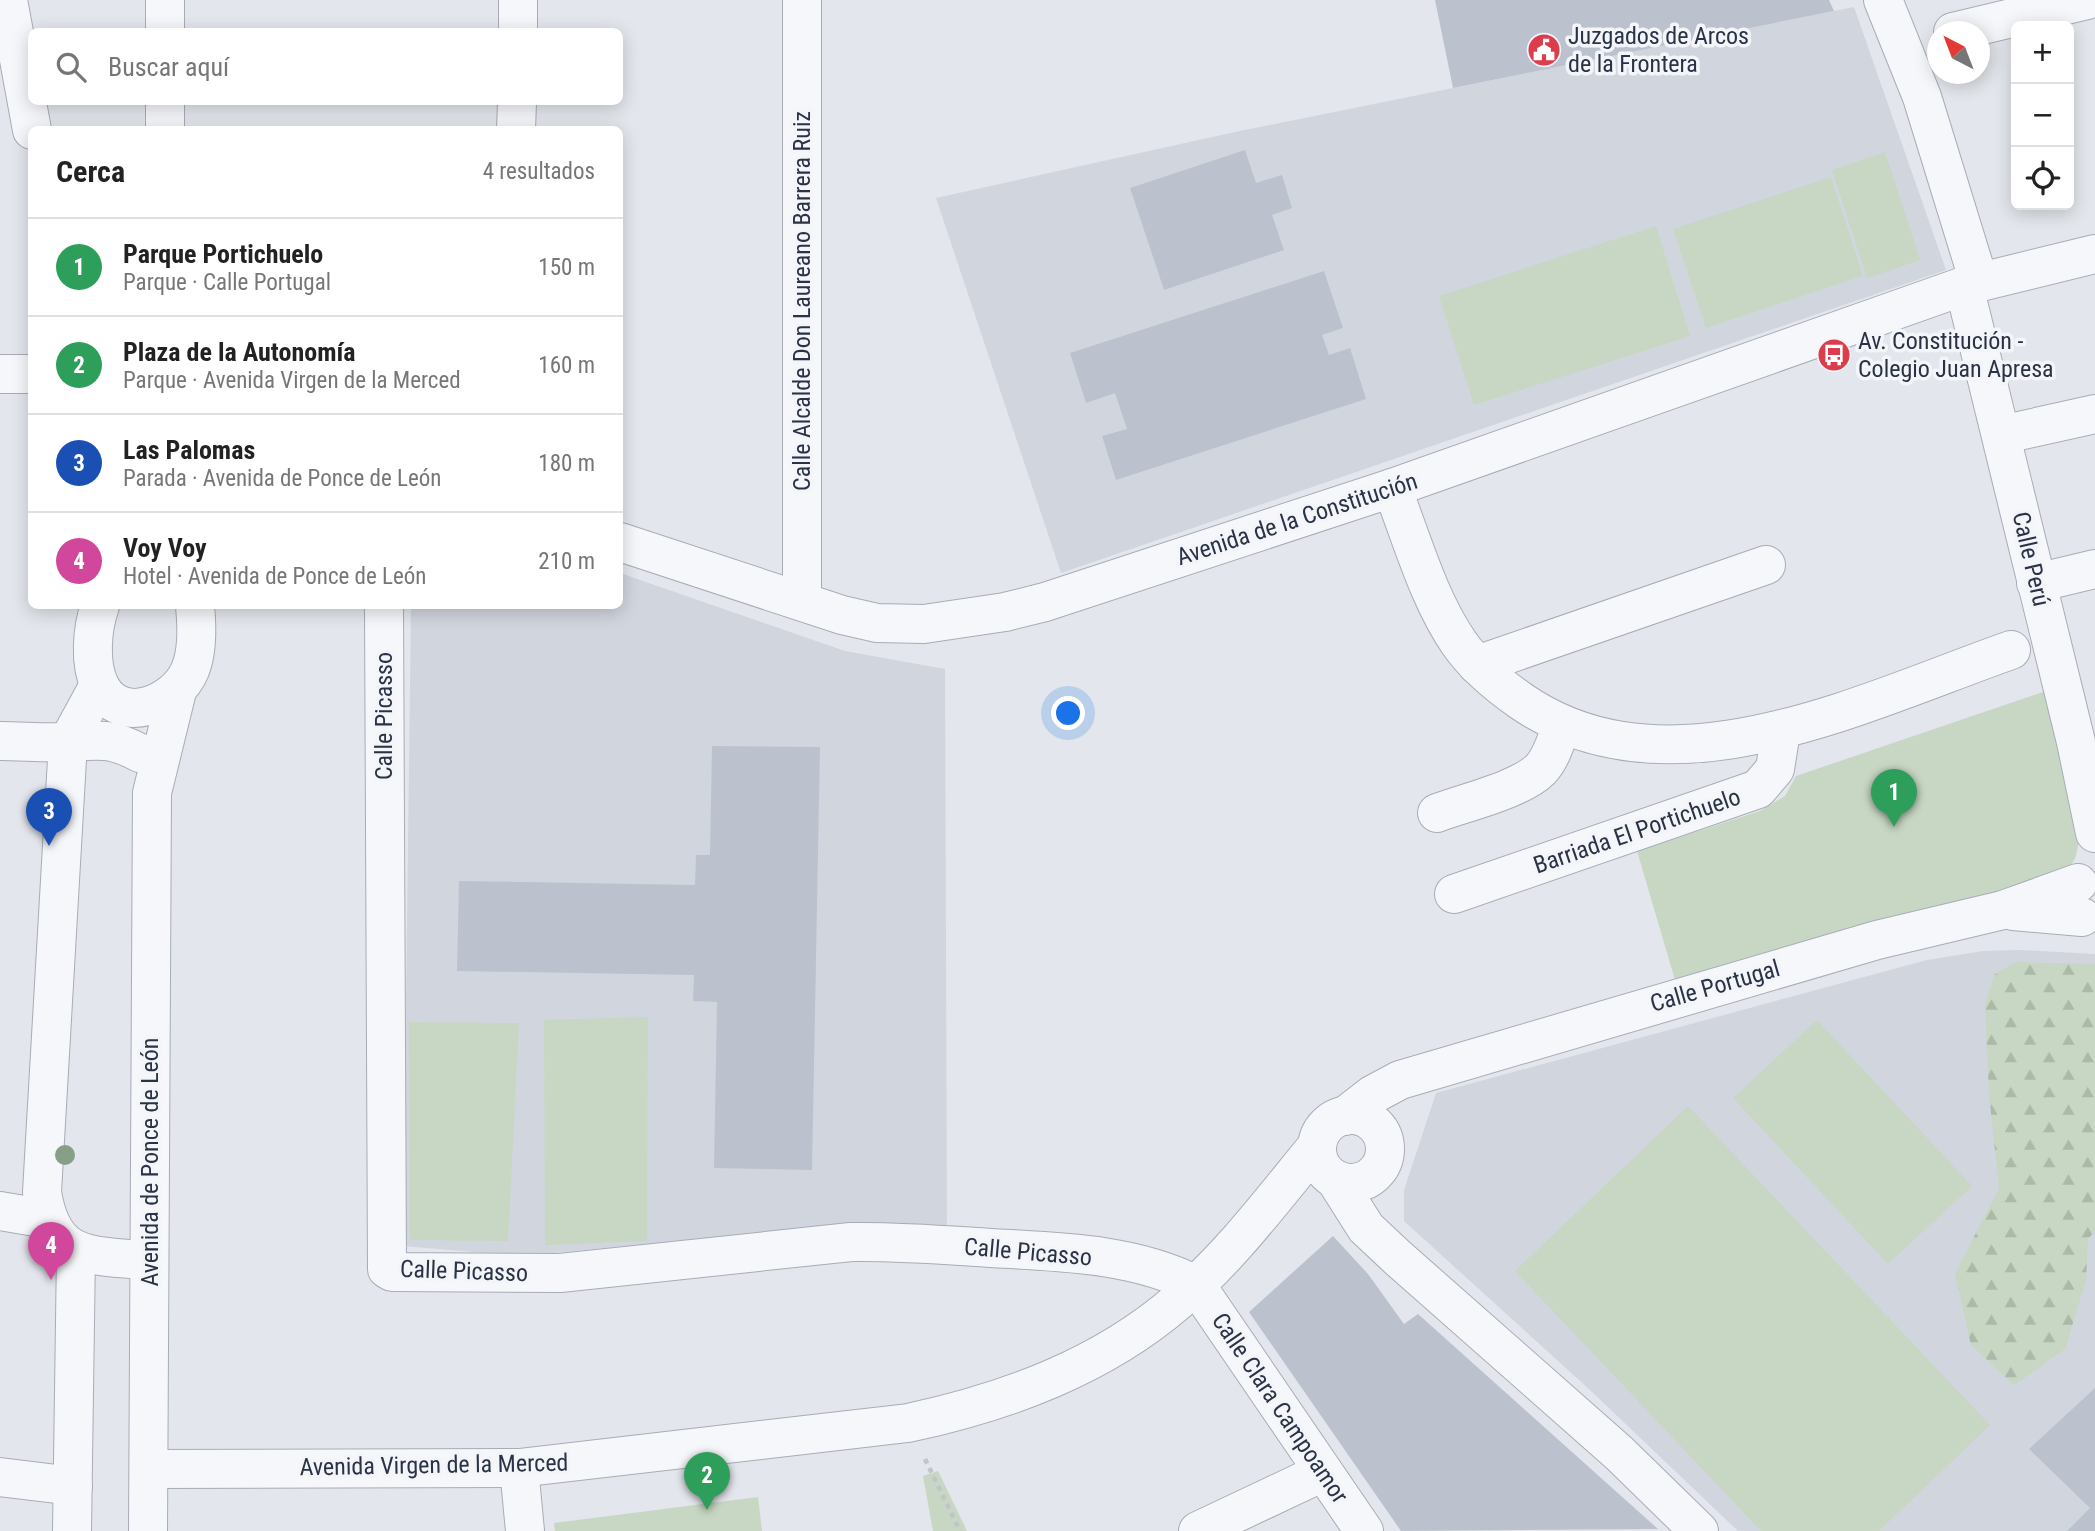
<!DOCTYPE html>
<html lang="es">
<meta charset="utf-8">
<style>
body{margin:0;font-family:"Roboto Condensed",sans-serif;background:#f2f2f2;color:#222}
.controls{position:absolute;right:21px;top:21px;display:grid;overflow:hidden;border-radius:10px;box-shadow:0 4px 18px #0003}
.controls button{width:63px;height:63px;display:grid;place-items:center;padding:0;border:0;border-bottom:2px solid #e0e0e0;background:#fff;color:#222;font:35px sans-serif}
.compass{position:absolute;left:1927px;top:21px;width:63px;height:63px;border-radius:50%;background:#fff;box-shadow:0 4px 18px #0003;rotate:318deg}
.you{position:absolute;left:1069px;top:714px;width:24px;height:24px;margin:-18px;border:5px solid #fff;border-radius:50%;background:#1a73e8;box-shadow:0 0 0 10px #1a73e833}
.badge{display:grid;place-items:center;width:46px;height:46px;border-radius:50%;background:#111827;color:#fff;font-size:23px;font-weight:700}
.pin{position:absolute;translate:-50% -58px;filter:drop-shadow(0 2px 4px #0008)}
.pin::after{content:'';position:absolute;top:37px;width:24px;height:21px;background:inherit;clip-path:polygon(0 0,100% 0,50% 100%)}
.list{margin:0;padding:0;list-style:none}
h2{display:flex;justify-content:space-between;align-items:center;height:91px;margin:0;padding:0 28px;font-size:30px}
h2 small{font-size:23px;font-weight:400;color:#767676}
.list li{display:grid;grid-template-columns:46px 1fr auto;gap:21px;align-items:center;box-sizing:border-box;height:98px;padding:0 28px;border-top:2px solid #e0e0e0}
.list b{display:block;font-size:26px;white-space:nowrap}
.list p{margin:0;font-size:23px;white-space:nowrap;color:#767676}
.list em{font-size:23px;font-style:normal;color:#767676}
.icon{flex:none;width:38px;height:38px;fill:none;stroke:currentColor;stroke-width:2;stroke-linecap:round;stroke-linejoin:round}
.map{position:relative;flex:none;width:2095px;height:1531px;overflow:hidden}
.search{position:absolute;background:#fff;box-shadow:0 4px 18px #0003;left:28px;top:28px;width:595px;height:77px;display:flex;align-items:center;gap:18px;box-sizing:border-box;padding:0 24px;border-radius:10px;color:#767676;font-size:26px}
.panel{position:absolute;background:#fff;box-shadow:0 4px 18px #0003;left:28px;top:126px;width:595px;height:483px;border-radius:10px}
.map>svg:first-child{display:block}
.built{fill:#d1d5de}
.green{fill:#c7d7c3}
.forest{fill:url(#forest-firs)}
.building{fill:#bcc2cd}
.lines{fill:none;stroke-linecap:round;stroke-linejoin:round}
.minor-casing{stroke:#a7acb7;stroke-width:40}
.path{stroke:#c1c4cb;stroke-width:4.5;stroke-dasharray:5 5;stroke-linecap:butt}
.minor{stroke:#f6f7fa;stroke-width:38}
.tree{fill:#879e87}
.labels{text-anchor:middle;stroke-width:7;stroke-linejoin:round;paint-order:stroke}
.poi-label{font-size:24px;fill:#293246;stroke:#f3f5f9;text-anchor:start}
.street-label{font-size:24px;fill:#293246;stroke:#f3f5f9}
</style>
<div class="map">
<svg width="2095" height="1531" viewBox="0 0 2095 1531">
<defs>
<pattern id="forest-firs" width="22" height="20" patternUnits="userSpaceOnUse" patternTransform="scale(1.75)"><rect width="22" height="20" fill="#c7d7c3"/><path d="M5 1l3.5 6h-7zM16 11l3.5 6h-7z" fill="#abb9a9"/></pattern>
</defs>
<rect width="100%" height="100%" fill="#e3e6ec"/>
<g class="built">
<path d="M1854,7L1946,270L1061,573L936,198L1235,132Z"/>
<path d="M620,573L845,651L945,669L947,1225L659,1243L521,1256L403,1246L411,606H620Z"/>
<path d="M2021,950L2095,954V1531H1738L1590,1390L1404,1221V1190L1436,1093L1927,960L1983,951Z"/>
</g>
<g class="green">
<path d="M1885,152L1920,260L1867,278L1832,170Z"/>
<path d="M1831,177L1863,276L1706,328L1673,229Z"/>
<path d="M1656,226L1690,336L1474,405L1439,296Z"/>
<path d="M2049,690C2058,726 2091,827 2074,860C2071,867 2061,874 2055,880L1892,916L1675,980L1637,851L1760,811L1785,796L1796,776Z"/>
<path d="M648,1017L647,1241L545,1245L544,1020Z"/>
<path d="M1817,1020L1972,1186L1888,1264L1733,1098Z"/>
<path d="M409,1022L519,1023L508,1241L410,1240Z"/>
<path d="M1688,1106L1990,1425L1879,1531H1761L1515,1271Z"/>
<path d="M938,1471L967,1531H933L923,1476Z"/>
<path d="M758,1497L762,1531H555L554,1523Z"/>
</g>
<path class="forest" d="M2015,962L2095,964V1231L2088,1239L2086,1280L2065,1349L2014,1385L1971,1345L1955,1274L1999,1188L1989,1094L1985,1004L1994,975Z"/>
<g class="building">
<path d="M1435,0H1829L1834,11L1453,88Z"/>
<path d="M1245,150L1256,183L1282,175L1292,208L1272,215L1284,250L1164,290L1130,188Z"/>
<path d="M1324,271L1343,328L1322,335L1329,355L1350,348L1366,399L1116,480L1102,436L1127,429L1115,393L1086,403L1070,353Z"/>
<path d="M712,746L820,747L812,1170L714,1168L717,1002L693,1001L694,975L457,971L459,881L695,885L696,855H710Z"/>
<path d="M1333,1236L1368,1274L1404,1324L1418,1314L1658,1529L1401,1531L1249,1312Z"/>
<path d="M2095,1388V1531H2067L2090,1508L2029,1449Z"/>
</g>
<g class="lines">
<defs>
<g id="minor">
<path d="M8,0L32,130"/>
<path d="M802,0V601"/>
<path d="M1883,0L1922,97L1979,282"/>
<path d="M165,32V0"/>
<path d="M518,32V0"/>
<path d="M1953,32L2087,0"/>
<path d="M165,130V102"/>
<path d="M516,130L517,102"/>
<path d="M1964,286L2076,742L2095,833"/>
<path d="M0,374H32"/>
<path d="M2001,435L2095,414"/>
<path d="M1392,488C1412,539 1428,598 1459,643C1475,666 1498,685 1521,701C1667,802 1863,702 2011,650"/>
<path d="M620,542L842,615L877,623L924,624L1005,612L1045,602L1392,488L1964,286L2095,254"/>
<path d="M2036,583L2095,569"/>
<path d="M100,606C92,628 89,664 100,686C120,727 176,704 190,670C198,651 197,626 195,606"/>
<path d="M384,606L387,1269L392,1272L560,1273L851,1242C898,1241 945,1245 991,1248C1060,1252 1134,1253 1196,1285L1364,1531"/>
<path d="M1477,665L1766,565"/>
<path d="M99,685L68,742L42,1192C53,1262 90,1254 149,1261"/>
<path d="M0,741C22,741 44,743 66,742C101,741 107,736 140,753"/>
<path d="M1437,813C1466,802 1520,790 1541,769C1552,757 1556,740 1562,725"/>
<path d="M1454,894L1758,789L1775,769L1781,731"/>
<path d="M2013,911L2082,917"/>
<circle cx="1351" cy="1149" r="34"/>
<path d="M1345,1116L1372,1095L1400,1080L1877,940L2003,910L2078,883"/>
<path d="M1335,1179L1366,1228L1398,1258L1619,1453L1699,1531"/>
<path d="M0,1211L47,1219"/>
<path d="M519,1468L525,1531"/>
<path d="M149,1469L519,1468L908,1423C1006,1402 1102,1367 1178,1301C1231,1256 1273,1199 1317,1146"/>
<path d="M0,1477L73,1486"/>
<path d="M72,1531L76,1252"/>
<path d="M148,1531L152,793L177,691"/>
<path d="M1198,1531L1323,1472"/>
</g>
</defs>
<use href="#minor" class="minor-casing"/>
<path class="path" d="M925,1459L960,1531"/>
<use href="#minor" class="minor"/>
</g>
<circle class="tree" cx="65" cy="1155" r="10"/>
<defs>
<symbol id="civic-disc" viewBox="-11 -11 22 22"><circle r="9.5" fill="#dc3d4c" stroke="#f3f5f9"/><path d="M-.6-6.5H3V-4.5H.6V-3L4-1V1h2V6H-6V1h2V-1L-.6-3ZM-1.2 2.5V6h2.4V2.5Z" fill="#fff"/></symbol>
<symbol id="bus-disc" viewBox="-11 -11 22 22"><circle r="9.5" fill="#dc3d4c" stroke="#f3f5f9"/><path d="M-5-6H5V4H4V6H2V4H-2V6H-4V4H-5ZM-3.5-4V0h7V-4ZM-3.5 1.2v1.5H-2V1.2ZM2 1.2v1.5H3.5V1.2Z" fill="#fff"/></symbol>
</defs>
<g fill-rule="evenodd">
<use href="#civic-disc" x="1525" y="31" width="38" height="38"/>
<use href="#bus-disc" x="1815" y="336" width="38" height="38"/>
</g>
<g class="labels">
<g class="poi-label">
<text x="1568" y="44">Juzgados de Arcos<tspan x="1568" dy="28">de la Frontera</tspan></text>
<text x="1858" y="349">Av. Constitución -<tspan x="1858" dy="28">Colegio Juan Apresa</tspan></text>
</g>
<g class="street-label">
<text transform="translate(802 301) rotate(-90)" y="8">Calle Alcalde Don Laureano Barrera Ruiz</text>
<text transform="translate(1297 519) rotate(-18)" y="8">Avenida de la Constitución</text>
<text transform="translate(2031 559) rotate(77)" y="8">Calle Perú</text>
<text transform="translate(384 716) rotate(-90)" y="8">Calle Picasso</text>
<text transform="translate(1637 831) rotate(-19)" y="8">Barriada El Portichuelo</text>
<text transform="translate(1715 986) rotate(-16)" y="8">Calle Portugal</text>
<text transform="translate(150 1162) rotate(-90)" y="8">Avenida de Ponce de León</text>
<text transform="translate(1028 1252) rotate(5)" y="8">Calle Picasso</text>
<text transform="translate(464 1271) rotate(2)" y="8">Calle Picasso</text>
<text transform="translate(1280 1408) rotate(56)" y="8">Calle Clara Campoamor</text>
<text transform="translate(434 1465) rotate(-1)" y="8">Avenida Virgen de la Merced</text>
</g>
</g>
</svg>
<div class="controls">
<button>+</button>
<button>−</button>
<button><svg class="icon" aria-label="locate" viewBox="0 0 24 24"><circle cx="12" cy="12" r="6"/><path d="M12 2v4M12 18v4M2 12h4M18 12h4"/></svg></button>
</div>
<svg class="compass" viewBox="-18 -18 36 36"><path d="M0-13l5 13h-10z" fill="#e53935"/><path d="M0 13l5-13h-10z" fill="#767676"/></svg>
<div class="you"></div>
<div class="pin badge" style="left:1894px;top:827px;background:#2e9e5b">1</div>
<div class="pin badge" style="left:707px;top:1510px;background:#2e9e5b">2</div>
<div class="pin badge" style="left:49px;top:846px;background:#1a4fb4">3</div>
<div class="pin badge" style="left:51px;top:1280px;background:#d1479c">4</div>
<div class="search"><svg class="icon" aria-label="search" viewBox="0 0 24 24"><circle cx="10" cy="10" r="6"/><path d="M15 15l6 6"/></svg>Buscar aquí</div>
<section class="panel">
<h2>Cerca<small>4 resultados</small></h2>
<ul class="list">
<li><span class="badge" style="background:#2e9e5b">1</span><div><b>Parque Portichuelo</b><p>Parque · Calle Portugal</p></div><em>150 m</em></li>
<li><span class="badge" style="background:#2e9e5b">2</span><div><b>Plaza de la Autonomía</b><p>Parque · Avenida Virgen de la Merced</p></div><em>160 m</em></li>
<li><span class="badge" style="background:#1a4fb4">3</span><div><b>Las Palomas</b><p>Parada · Avenida de Ponce de León</p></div><em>180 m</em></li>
<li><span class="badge" style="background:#d1479c">4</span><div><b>Voy Voy</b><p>Hotel · Avenida de Ponce de León</p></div><em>210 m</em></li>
</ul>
</section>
</div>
